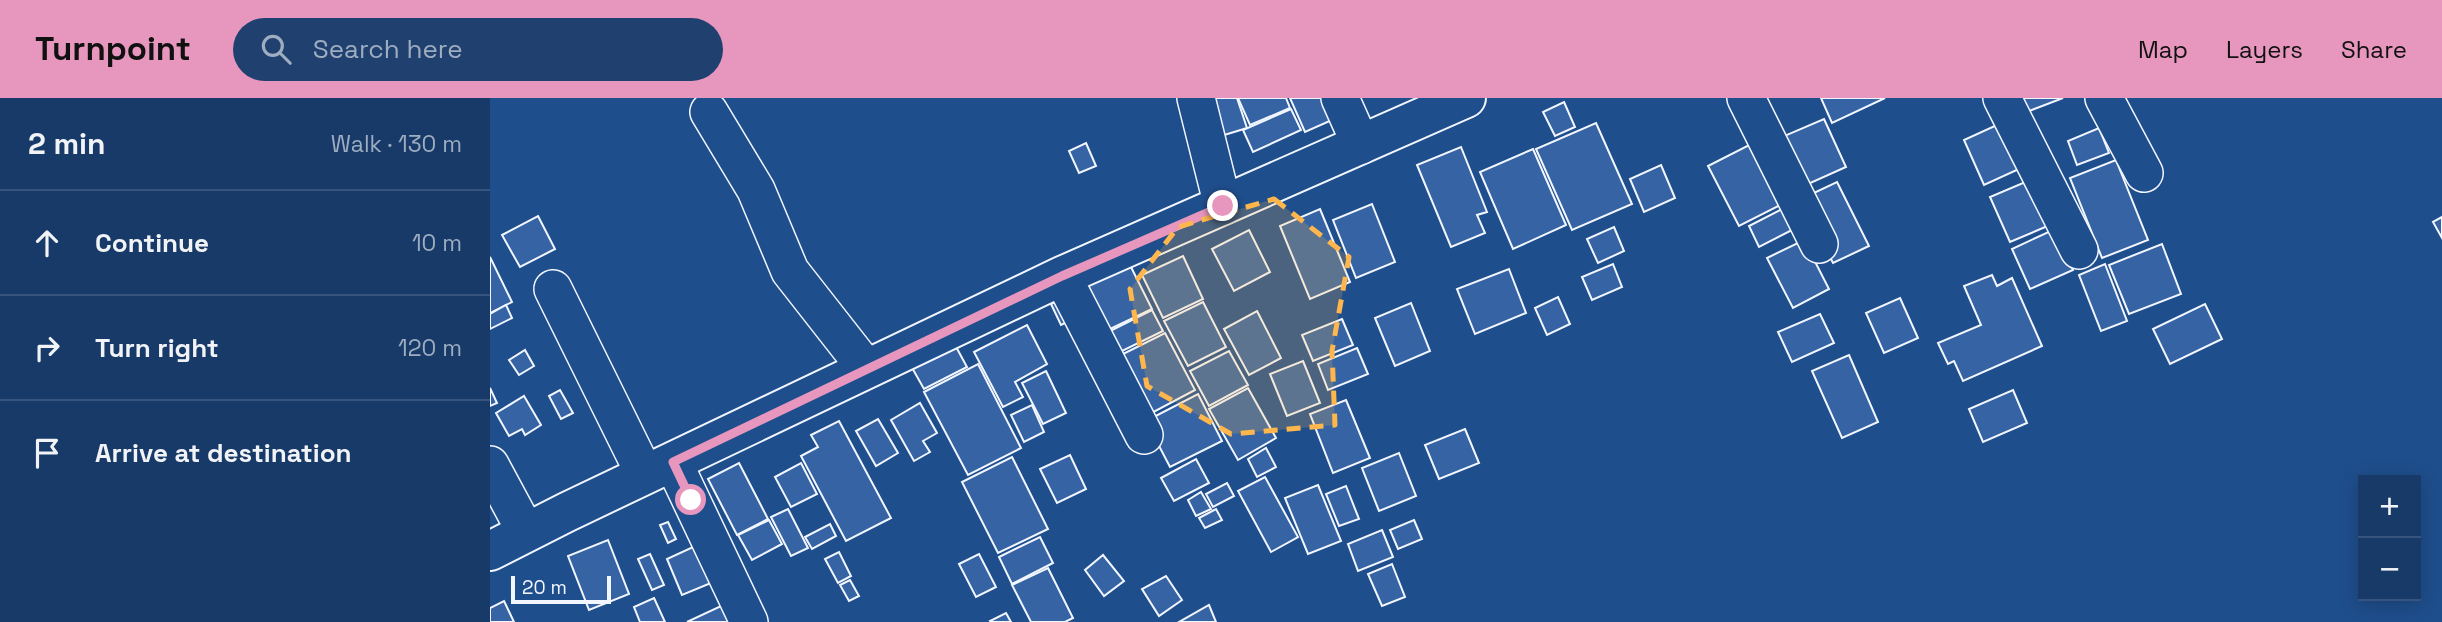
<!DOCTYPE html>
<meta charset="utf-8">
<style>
body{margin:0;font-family:"Space Grotesk",sans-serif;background:#20416f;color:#f1f3f6}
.controls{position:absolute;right:21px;bottom:21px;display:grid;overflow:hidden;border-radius:0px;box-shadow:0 4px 18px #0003}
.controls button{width:63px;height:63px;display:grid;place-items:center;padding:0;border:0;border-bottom:2px solid #36547d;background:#173a69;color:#f1f3f6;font:35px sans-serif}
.scale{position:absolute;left:21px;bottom:18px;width:100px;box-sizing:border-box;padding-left:7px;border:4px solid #f2f6ff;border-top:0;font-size:19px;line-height:24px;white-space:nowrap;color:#f2f6ff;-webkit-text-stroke:5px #1f4e8c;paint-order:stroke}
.stop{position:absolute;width:21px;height:21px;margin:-16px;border:5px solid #e797bd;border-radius:50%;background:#fff}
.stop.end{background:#e797bd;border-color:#fff;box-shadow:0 2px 7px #0008}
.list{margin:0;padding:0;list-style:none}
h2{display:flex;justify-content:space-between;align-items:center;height:91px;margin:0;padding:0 28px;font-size:30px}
h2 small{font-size:23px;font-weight:400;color:#9eadc0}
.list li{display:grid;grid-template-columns:46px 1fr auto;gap:21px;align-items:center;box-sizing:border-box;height:105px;padding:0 28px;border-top:2px solid #36547d}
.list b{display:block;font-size:26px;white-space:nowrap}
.list em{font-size:23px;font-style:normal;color:#9eadc0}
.icon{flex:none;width:38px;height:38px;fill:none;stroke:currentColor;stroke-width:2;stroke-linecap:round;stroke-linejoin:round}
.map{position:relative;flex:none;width:1952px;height:524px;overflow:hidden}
header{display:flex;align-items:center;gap:42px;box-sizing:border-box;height:98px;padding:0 35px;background:#e797bd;color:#111}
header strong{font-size:33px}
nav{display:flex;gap:38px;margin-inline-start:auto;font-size:24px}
.search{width:490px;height:63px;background:#20416f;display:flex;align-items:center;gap:18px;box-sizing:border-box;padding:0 24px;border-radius:38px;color:#9eadc0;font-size:26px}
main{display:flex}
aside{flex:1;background:#173a69}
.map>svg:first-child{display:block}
.building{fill:#3563a3;stroke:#f2f6ff;stroke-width:2}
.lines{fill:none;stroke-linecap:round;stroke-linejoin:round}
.minor-casing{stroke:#f2f6ff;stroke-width:40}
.major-casing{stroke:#f2f6ff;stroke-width:42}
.minor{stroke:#1f4e8c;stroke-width:37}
.major{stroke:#1f4e8c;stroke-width:38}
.route{stroke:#e797bd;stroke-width:9}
.marked{fill:#ffb74d;fill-opacity:0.2;stroke:#ffb74d;stroke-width:5;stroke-dasharray:14 9;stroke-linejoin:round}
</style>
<header>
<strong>Turnpoint</strong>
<div class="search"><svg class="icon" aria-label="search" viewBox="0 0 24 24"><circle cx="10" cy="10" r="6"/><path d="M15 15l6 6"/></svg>Search here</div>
<nav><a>Map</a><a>Layers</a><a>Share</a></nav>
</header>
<main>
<aside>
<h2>2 min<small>Walk · 130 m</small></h2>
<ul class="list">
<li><svg class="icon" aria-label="ahead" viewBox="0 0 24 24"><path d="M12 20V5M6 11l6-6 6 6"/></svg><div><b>Continue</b></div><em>10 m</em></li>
<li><svg class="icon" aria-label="right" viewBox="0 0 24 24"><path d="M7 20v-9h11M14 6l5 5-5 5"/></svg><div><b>Turn right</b></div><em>120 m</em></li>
<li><svg class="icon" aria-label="arrive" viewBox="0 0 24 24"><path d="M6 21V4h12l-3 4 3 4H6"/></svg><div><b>Arrive at destination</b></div></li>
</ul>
</aside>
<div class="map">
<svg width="1952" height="524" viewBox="0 0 1952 524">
<rect width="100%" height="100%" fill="#1f4e8c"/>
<g class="building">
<path d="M718,0H747L757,30L731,38Z"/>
<path d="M748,0H796L800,10L760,27Z"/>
<path d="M800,0H843L851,18L815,34Z"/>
<path d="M1331,0H1395L1342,25Z"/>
<path d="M1528,0H1573L1534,15Z"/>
<path d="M1074,4L1085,29L1065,38L1053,14Z"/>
<path d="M801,11L811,32L763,54L753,32Z"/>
<path d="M1334,21L1356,69L1307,91L1285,42Z"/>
<path d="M1106,25L1142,106L1082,132L1046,51Z"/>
<path d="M1509,26L1529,71L1494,87L1474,42Z"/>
<path d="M1609,30L1619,55L1587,67L1578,43Z"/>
<path d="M1267,43L1298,103L1249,128L1218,68Z"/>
<path d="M596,45L606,68L589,75L579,53Z"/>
<path d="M971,49L997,114L987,117L995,135L961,149L927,67Z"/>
<path d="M1043,51L1076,127L1023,151L990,74Z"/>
<path d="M1626,62L1658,142L1612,160L1580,80Z"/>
<path d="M1171,67L1185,100L1154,114L1140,81Z"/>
<path d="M1540,82L1560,127L1520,144L1500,99Z"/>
<path d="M1347,84L1379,148L1343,165L1311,101Z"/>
<path d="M882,106L905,164L866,180L843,122Z"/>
<path d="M1296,109L1306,130L1269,149L1259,128Z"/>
<path d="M830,111L860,184L820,201L790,128Z"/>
<path d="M48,118L65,151L30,169L12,137Z"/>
<path d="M1952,119V140L1943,124Z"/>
<path d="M1124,129L1134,153L1108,165L1097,141Z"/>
<path d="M1565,131L1583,172L1540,191L1522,151Z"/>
<path d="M759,132L780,174L744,193L722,151Z"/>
<path d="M1314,142L1339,191L1303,210L1277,160Z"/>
<path d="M1672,146L1691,196L1639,216L1619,167Z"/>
<path d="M635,157L662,211L618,232L591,178Z"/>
<path d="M693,158L713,201L673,220L652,177Z"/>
<path d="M0,159L22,204L0,215Z"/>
<path d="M1123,166L1132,189L1102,202L1092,179Z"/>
<path d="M1615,166L1637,223L1611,233L1589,177Z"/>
<path d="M1019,171L1036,215L985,236L967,191Z"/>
<path d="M1502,177L1507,188L1522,180L1552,248L1473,283L1464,263L1458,266L1448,245L1491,227L1474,188Z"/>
<path d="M578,198L588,219L571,227L561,206Z"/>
<path d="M1068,199L1080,226L1057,237L1045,210Z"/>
<path d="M1410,200L1428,240L1394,255L1376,215Z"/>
<path d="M713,204L736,249L698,268L674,223Z"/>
<path d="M921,205L940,253L905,268L885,220Z"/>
<path d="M1715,206L1732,241L1680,266L1663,231Z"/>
<path d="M16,207L22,220L0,231V216Z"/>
<path d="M662,212L673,233L628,255L618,234Z"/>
<path d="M767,213L791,260L759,277L734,231Z"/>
<path d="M1330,216L1344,245L1302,264L1288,234Z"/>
<path d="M852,221L863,247L823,263L812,237Z"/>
<path d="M537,227L557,266L525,284L533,299L513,309L484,254Z"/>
<path d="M675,235L705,292L656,318L625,260Z"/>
<path d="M464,245L477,269L434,291L421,268Z"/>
<path d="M867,250L878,276L838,292L828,266Z"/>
<path d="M35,252L44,268L29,277L19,262Z"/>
<path d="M739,253L758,287L719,308L700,273Z"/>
<path d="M1359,257L1388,324L1352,340L1322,273Z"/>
<path d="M813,263L830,305L797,318L780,276Z"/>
<path d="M488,266L531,350L478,377L434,294Z"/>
<path d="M556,273L576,315L553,326L532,285Z"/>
<path d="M0,290L7,305L0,308Z"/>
<path d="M758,290L786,340L748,362L719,311Z"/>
<path d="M70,292L83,315L71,321L59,298Z"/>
<path d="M1523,292L1537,325L1493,344L1479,311Z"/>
<path d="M708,296L732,343L680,369L656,323Z"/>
<path d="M34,298L51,327L35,337L32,331L19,338L6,315Z"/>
<path d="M856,302L880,360L843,375L820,316Z"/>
<path d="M430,305L447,335L433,343L440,354L424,363L401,322Z"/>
<path d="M542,307L554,334L534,344L521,317Z"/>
<path d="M388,321L408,355L386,368L366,333Z"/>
<path d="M349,323L401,420L356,443L311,358L328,349L321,337Z"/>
<path d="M975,331L989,365L949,381L935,347Z"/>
<path d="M776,350L786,369L767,379L758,361Z"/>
<path d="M909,355L926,398L889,413L872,370Z"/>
<path d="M580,357L596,391L567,405L550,371Z"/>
<path d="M522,359L558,431L508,455L472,384Z"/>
<path d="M706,361L719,385L684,403L671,380Z"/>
<path d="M249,365L278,421L247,437L218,381Z"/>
<path d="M311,365L327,396L301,409L285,379Z"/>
<path d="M775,379L808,439L781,454L748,393Z"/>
<path d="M737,385L744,398L723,409L716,396Z"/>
<path d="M828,387L851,443L818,456L795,400Z"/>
<path d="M856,388L869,421L849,428L836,396Z"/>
<path d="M711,394L721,411L706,418L698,402Z"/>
<path d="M298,411L318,450L301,458L281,419Z"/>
<path d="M726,411L732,422L715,430L709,420Z"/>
<path d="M279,422L292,446L262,462L248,437Z"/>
<path d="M924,422L932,441L908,451L900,432Z"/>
<path d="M178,424L186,441L178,445L170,427Z"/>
<path d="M340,426L346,438L322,451L315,439Z"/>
<path d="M892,432L903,459L868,473L858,446Z"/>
<path d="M550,439L563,465L522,486L509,459Z"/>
<path d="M118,442L139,496L99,512L78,458Z"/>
<path d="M203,449L221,485L192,497L177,461Z"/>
<path d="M349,454L361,478L348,485L335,461Z"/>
<path d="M160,456L174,487L162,492L148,461Z"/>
<path d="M489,456L506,489L486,499L469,466Z"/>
<path d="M613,457L634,483L614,498L595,472Z"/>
<path d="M902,466L915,499L892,508L878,476Z"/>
<path d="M558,470L583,520L575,524H541L522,487Z"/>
<path d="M676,478L692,502L669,518L652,491Z"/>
<path d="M360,482L369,498L359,503L350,487Z"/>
<path d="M164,500L175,524H150L144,509Z"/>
<path d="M14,503L24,524H0V510Z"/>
<path d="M719,507L726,524H689Z"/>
<path d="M231,508L239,524H197Z"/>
<path d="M516,515L521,524H501L500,523Z"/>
</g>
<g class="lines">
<defs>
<g id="minor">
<path d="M706,0L733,108"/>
<path d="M850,0L871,47"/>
<path d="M1256,0L1329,146"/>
<path d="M1512,0L1589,152"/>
<path d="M1614,0L1654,75"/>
<path d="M219,14L266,92L300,173L376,270"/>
<path d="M572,178L654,337"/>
<path d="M63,191L155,377"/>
<path d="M183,364L259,524"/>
<path d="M0,367L36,434"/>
</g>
<path id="major" d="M0,453L77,414L572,178L976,0"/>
</defs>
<use href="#minor" class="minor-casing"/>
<use href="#major" class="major-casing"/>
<use href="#minor" class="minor"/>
<use href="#major" class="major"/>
</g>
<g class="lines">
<path class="route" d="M201,402L183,364L572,178L733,108"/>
</g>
<path class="marked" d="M784,101L859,159L842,253L845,327L741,336L657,288L640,191L688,129Z"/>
</svg>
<div class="controls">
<button>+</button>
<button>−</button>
</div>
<div class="scale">20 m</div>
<div class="stop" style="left:201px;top:402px"></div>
<div class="stop end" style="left:733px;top:108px"></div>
</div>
</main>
